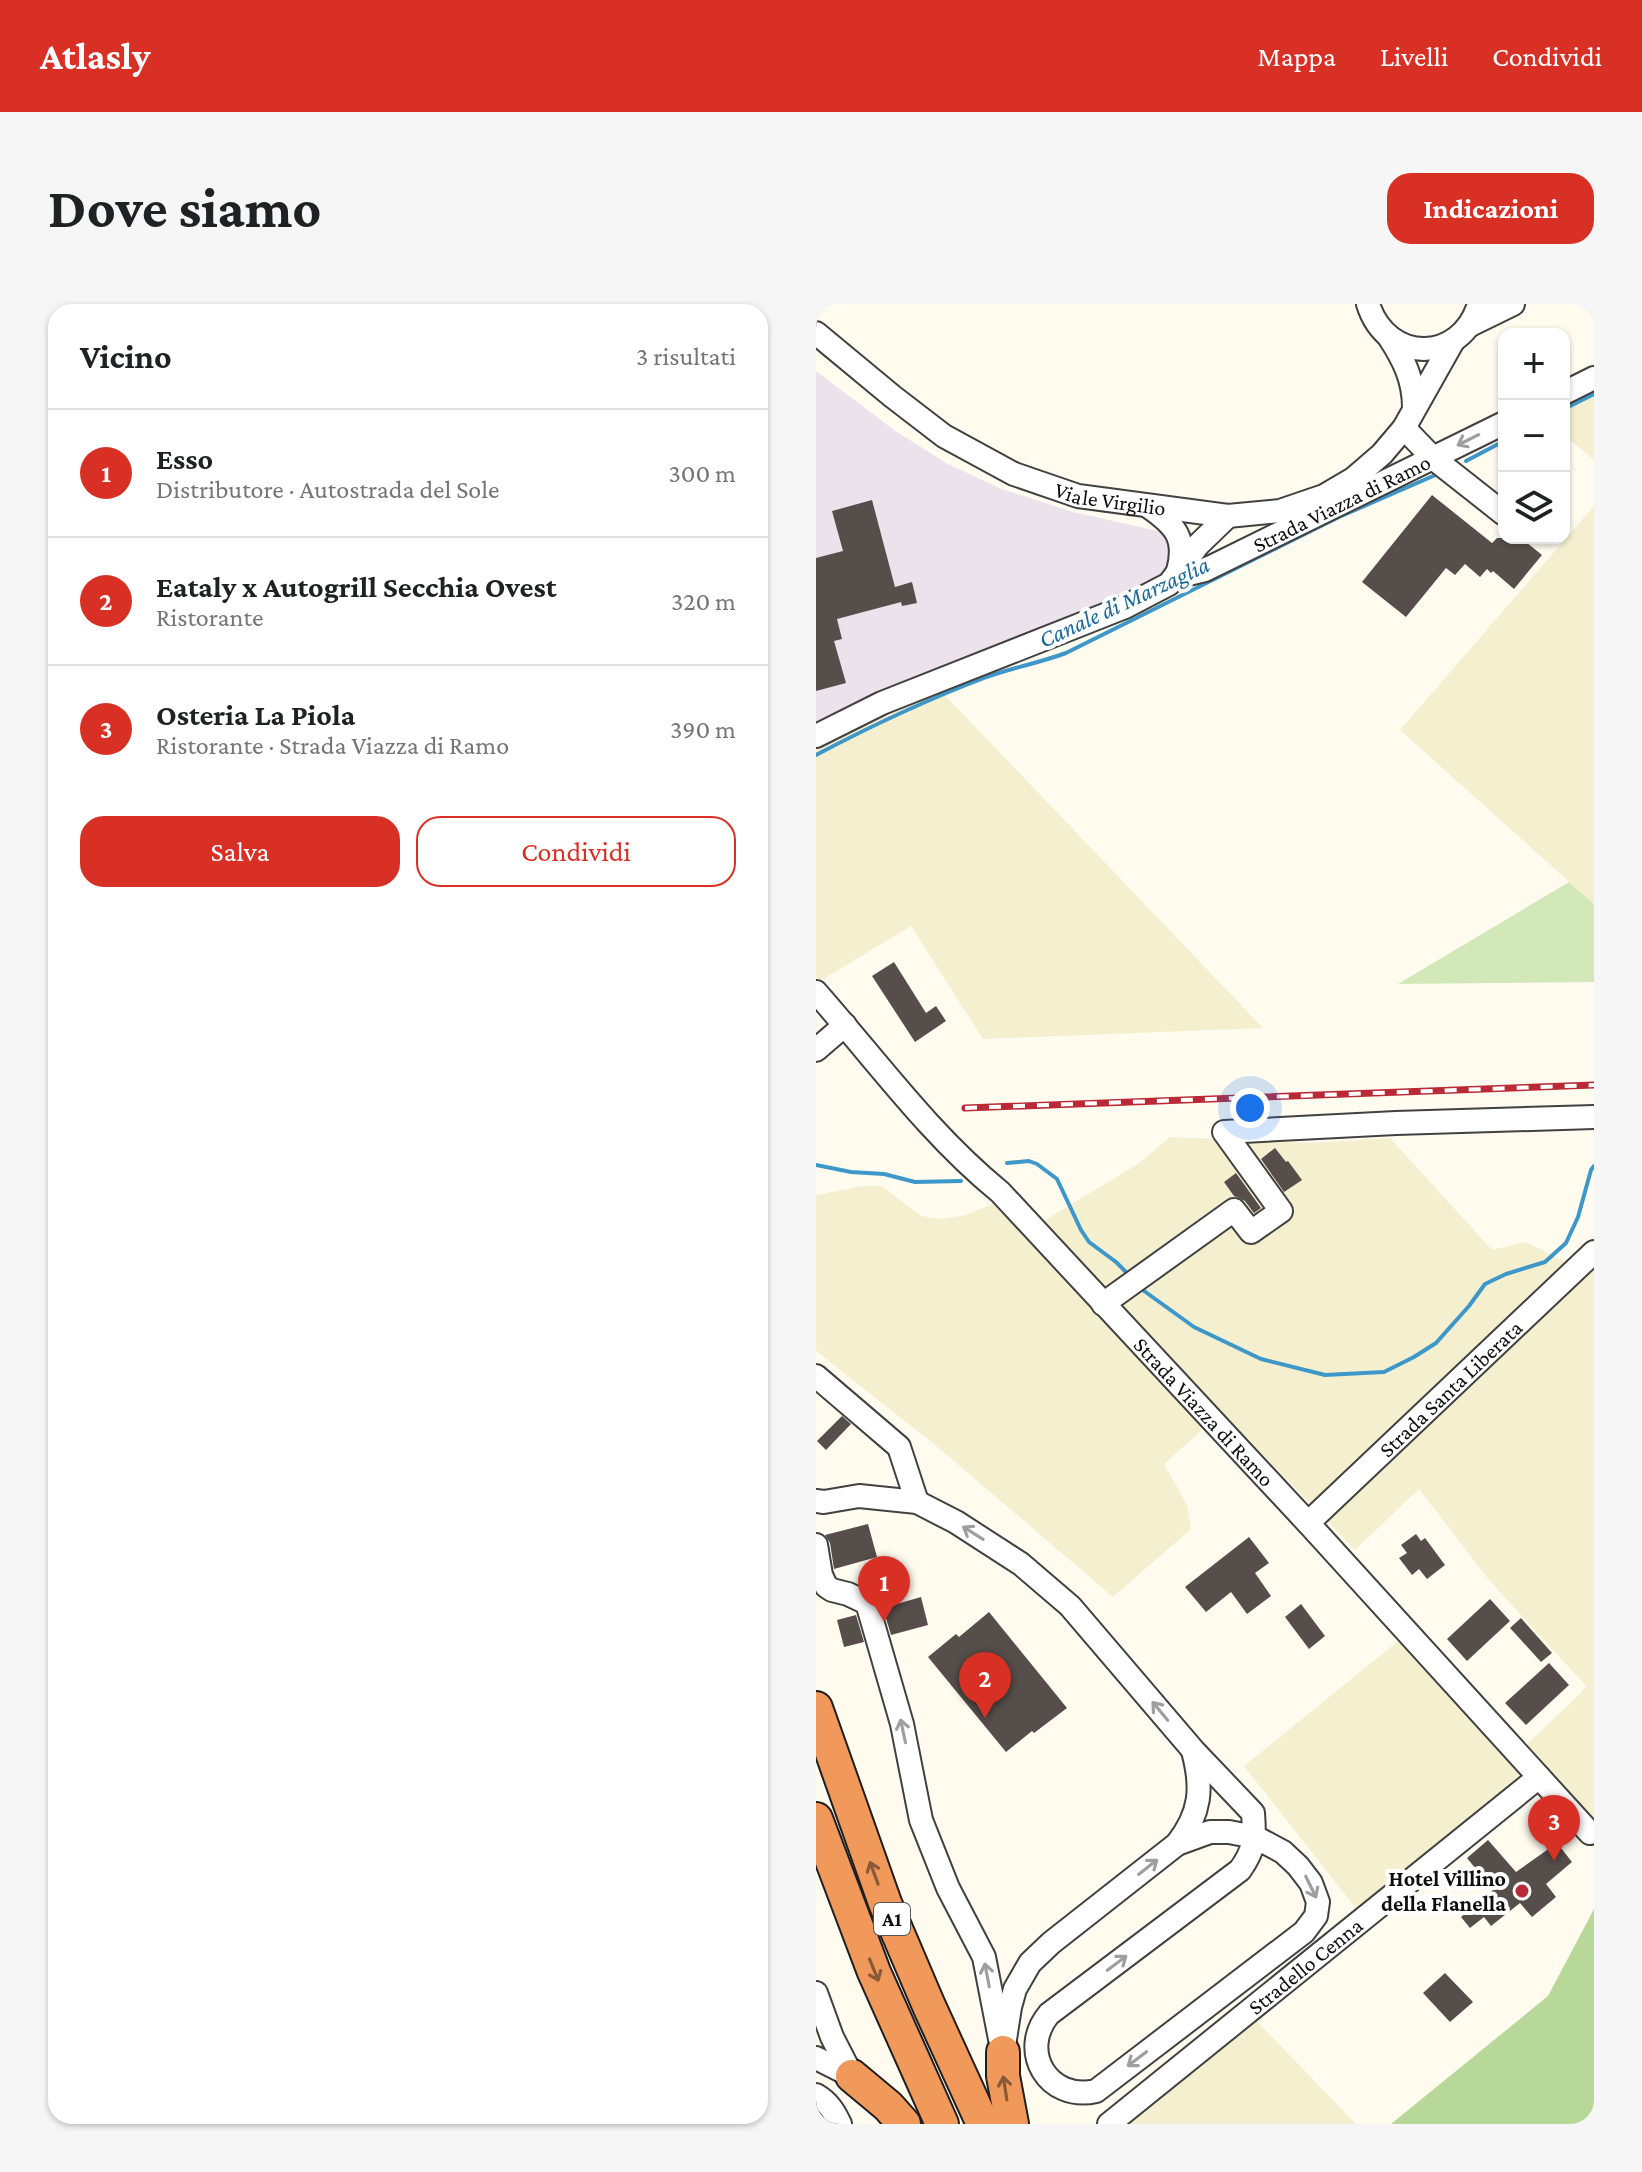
<!DOCTYPE html>
<html lang="it">
<meta charset="utf-8">
<style>
body{margin:0;font-family:"Crimson Pro",serif;background:#f6f6f6;color:#202124}
.controls{position:absolute;right:24px;top:24px;display:grid;overflow:hidden;border-radius:16px;box-shadow:0 2px 6px #0004}
.controls button{width:72px;height:72px;display:grid;place-items:center;padding:0;border:0;border-bottom:2px solid #e0e0e0;background:#fff;color:#202124;font:40px sans-serif}
.you{position:absolute;left:434px;top:804px;width:28px;height:28px;margin:-20px;border:6px solid #fff;border-radius:50%;background:#1a73e8;box-shadow:0 0 0 12px #1a73e833}
.badge{display:grid;place-items:center;width:52px;height:52px;border-radius:50%;background:#d93025;color:#fff;font-size:26px;font-weight:700}
.pin{position:absolute;translate:-50% -66px;filter:drop-shadow(0 2px 4px #0008)}
.pin::after{content:'';position:absolute;top:42px;width:28px;height:24px;background:inherit;clip-path:polygon(0 0,100% 0,50% 100%)}
.list{margin:0;padding:0;list-style:none}
h2{display:flex;justify-content:space-between;align-items:center;height:104px;margin:0;padding:0 32px;font-size:34px}
h2 small{font-size:26px;font-weight:400;color:#757577}
.list li{display:grid;grid-template-columns:52px 1fr auto;gap:24px;align-items:center;box-sizing:border-box;height:128px;padding:0 32px;border-top:2px solid #e0e0e0}
.list b{display:block;font-size:30px;white-space:nowrap}
.list p{margin:0;font-size:26px;white-space:nowrap;color:#757577}
.list em{font-size:26px;font-style:normal;color:#757577}
.actions{display:flex;gap:16px;padding:24px 32px}
.actions a{flex:1;padding:18px 0;border:2px solid #d93025;border-radius:24px;text-align:center;font-size:28px;color:#d93025}
.actions .main{background:#d93025;color:#fff}
.icon{flex:none;width:44px;height:44px;fill:none;stroke:currentColor;stroke-width:2;stroke-linecap:round;stroke-linejoin:round}
.map{position:relative;flex:none;width:778px;height:1820px;overflow:hidden;border-radius:24px}
header{display:flex;align-items:center;gap:48px;box-sizing:border-box;height:112px;padding:0 40px;background:#d93025;color:#fff}
header strong{font-size:38px}
nav{display:flex;gap:44px;margin-inline-start:auto;font-size:28px}
.intro{display:flex;align-items:center;justify-content:space-between;box-sizing:border-box;height:192px;padding:0 48px}
h1{margin:0;font-size:56px}
.button{padding:20px 36px;border-radius:24px;background:#d93025;color:#fff;font-size:28px;font-weight:700}
main{display:flex;gap:48px;padding:0 48px}
aside{flex:1;background:#fff;border-radius:24px;box-shadow:0 2px 6px #0004}
.map>svg:first-child{display:block}
.industrial{fill:#ebe2ec}
.farmland{fill:#f4efcf}
.green{fill:#d3e8b9}
.forest{fill:#b8d899}
.lines{fill:none;stroke-linecap:round;stroke-linejoin:round}
.stream{stroke:#3e97c9;stroke-width:4}
.building{fill:#564e4a}
.minor-casing{stroke:#414141;stroke-width:26}
.highway-casing{stroke:#1f1f1f;stroke-width:36}
.minor{stroke:#fff;stroke-width:22}
.highway{stroke:#f0995b;stroke-width:32}
.rail-casing{stroke:#ba2936;stroke-width:7}
.rail{stroke:#fff;stroke-width:4;stroke-dasharray:12;stroke-linecap:butt}
.oneway{stroke:#9f9f9f}
.oneway2{stroke:#8a5a38}
.poi-dot{fill:#ba2936;stroke:#fff;stroke-width:3}
.labels{text-anchor:middle;stroke-width:8;stroke-linejoin:round;paint-order:stroke}
.shield{fill:#fff;stroke:#565656;stroke-width:2}
.shield-label{font-size:20px;font-weight:bold;fill:#0e0e0e}
.street-label{font-size:22px;fill:#0e0e0e;stroke:#fff}
.poi-label{font-size:22px;font-weight:bold;fill:#0e0e0e;stroke:#fff;text-anchor:end}
.water-label{font-size:24px;font-style:italic;fill:#1a699c;stroke:#fff}
</style>
<header>
<strong>Atlasly</strong>
<nav><a>Mappa</a><a>Livelli</a><a>Condividi</a></nav>
</header>
<div class="intro"><h1>Dove siamo</h1><a class="button">Indicazioni</a></div>
<main>
<aside>
<h2>Vicino<small>3 risultati</small></h2>
<ul class="list">
<li><span class="badge">1</span><div><b>Esso</b><p>Distributore · Autostrada del Sole</p></div><em>300 m</em></li>
<li><span class="badge">2</span><div><b>Eataly x Autogrill Secchia Ovest</b><p>Ristorante</p></div><em>320 m</em></li>
<li><span class="badge">3</span><div><b>Osteria La Piola</b><p>Ristorante · Strada Viazza di Ramo</p></div><em>390 m</em></li>
</ul>
<div class="actions"><a class="main">Salva</a><a>Condividi</a></div>
</aside>
<div class="map">
<svg width="778" height="1820" viewBox="0 0 778 1820">
<rect width="100%" height="100%" fill="#fffbef"/>
<path class="industrial" d="M0,67L78,126L130,159L183,184L257,208L346,228L359,253L355,287L70,407L0,445Z"/>
<g class="farmland">
<path d="M778,85V156L748,131V100Z"/>
<path d="M778,202V600L584,426Z"/>
<path d="M124,386L447,724L167,735L95,622L4,677L0,672V445L70,407Z"/>
<path d="M354,833L497,839L574,834L676,946L710,938L747,957L773,967L778,964V1536L722,1479L550,1617L428,1462L598,1324L710,1441L771,1383L673,1276L603,1185L539,1246L406,1108L348,1160L371,1201L375,1225L297,1293L118,1140L0,1047V891L47,882H66L105,912L126,915L150,911L177,900L206,930L322,860Z"/>
<path d="M433,1709L540,1820H305Z"/>
</g>
<path class="green" d="M753,578L778,600V678L582,680Z"/>
<path class="forest" d="M778,1605V1820H575L732,1692Z"/>
<g class="lines">
<g class="stream">
<path d="M748,105L778,90"/>
<path d="M650,157L688,137"/>
<path d="M0,451C55,422 110,396 168,374C195,364 223,359 250,349L523,213L624,169"/>
<path d="M191,859L213,857L221,860L241,875L265,926L273,938L300,958L313,971"/>
<path d="M0,861L35,868L68,870L99,878L145,877"/>
<path d="M324,984L378,1023L445,1055L509,1071L568,1068L598,1053L620,1039L653,1002L669,980L690,970L729,958L750,939L762,913L775,866L778,862"/>
</g>
</g>
<g class="building">
<path d="M616,191L676,239L681,234H705L726,251L698,285L677,267L675,269L671,265L664,273L649,260L639,271L630,264L590,313L546,278Z"/>
<path d="M56,196L79,283L96,278L101,299L86,302L85,298L21,315L26,335L18,337L30,379L0,387V254L27,247L16,207Z"/>
<path d="M78,658L110,709L120,702L130,717L99,738L56,672Z"/>
<path d="M459,844L470,858L472,857L486,876L468,888L445,855Z"/>
<path d="M420,869L445,904L438,909L429,897L418,892L408,878Z"/>
<path d="M26,1112L35,1120L10,1146L1,1137Z"/>
<path d="M52,1220L61,1253L18,1265L14,1239L9,1231Z"/>
<path d="M600,1230L605,1237L609,1234L629,1261L611,1275L603,1265L596,1271L583,1254L591,1249L585,1241Z"/>
<path d="M433,1233L453,1259L439,1269L455,1292L431,1310L415,1288L390,1308L369,1283Z"/>
<path d="M105,1293L112,1321L75,1331L67,1304Z"/>
<path d="M674,1295L694,1317L651,1357L631,1335Z"/>
<path d="M485,1300L509,1332L493,1345L469,1313Z"/>
<path d="M173,1308L251,1404L218,1429L216,1427L190,1448L112,1353L140,1330L143,1333Z"/>
<path d="M40,1311L48,1338L28,1343L21,1316Z"/>
<path d="M705,1314L736,1349L725,1358L694,1324Z"/>
<path d="M733,1359L753,1381L710,1421L689,1399Z"/>
<path d="M672,1536L700,1568L741,1539L756,1558L730,1580L740,1593L716,1613L704,1599L675,1622L668,1613L654,1624L645,1613L677,1586L651,1554Z"/>
<path d="M629,1669L657,1698L634,1718L607,1689Z"/>
</g>
<g class="lines">
<defs>
<g id="minor">
<path d="M552,0C571,60 645,60 663,0"/>
<path d="M654,21L697,0"/>
<path id="s1" d="M0,29L76,92L128,132L198,170L262,192L412,212L464,207L508,192L537,175L566,150L588,124L637,37"/>
<path d="M573,33C588,56 598,76 598,104"/>
<path d="M748,89L778,74"/>
<path d="M588,124L617,154L688,210"/>
<path d="M333,203C359,221 371,234 362,267"/>
<path id="s2" d="M360,273L389,266L688,119"/>
<path d="M0,432L66,399L309,303L353,280L382,241L412,212"/>
<path id="s3" d="M0,688C60,756 113,830 184,888L492,1219L774,1529"/>
<path d="M0,746L29,721"/>
<path d="M287,1000L418,906L435,928L465,907L408,828L580,819L778,813"/>
<path d="M0,1072L83,1143L101,1198"/>
<path d="M0,1197L8,1198L43,1192L101,1198L140,1218L205,1260L254,1302L377,1446L437,1509C439,1535 439,1545 424,1566L233,1710C202,1747 232,1798 280,1787L488,1628L500,1612L502,1598L495,1579L482,1562L467,1548L439,1533L413,1528H394L361,1540L235,1639L214,1659L199,1685L194,1703L187,1748"/>
<path id="s4" d="M492,1219L778,948"/>
<path d="M0,1241L5,1271L10,1282L16,1286L32,1290L51,1299L86,1420L105,1516L132,1584L168,1653L184,1735"/>
<path d="M361,1540C385,1509 387,1484 377,1447"/>
<path d="M0,1689L16,1733L36,1772"/>
<path d="M0,1754L36,1772"/>
<path d="M0,1791C12,1798 18,1807 24,1820"/>
<path id="s5" d="M293,1820L723,1473"/>
</g>
<g id="highway">
<path d="M0,1404L69,1599L113,1702L167,1820"/>
<path d="M0,1515L58,1668L126,1820"/>
<path d="M187,1748V1772L196,1820"/>
<path d="M36,1772L72,1802L88,1820"/>
</g>
</defs>
<use href="#minor" class="minor-casing"/>
<use href="#highway" class="highway-casing"/>
<use href="#minor" class="minor"/>
<use href="#highway" class="highway"/>
<defs>
<path id="rail" d="M149,804L778,781"/>
</defs>
<use href="#rail" class="rail-casing"/>
<use href="#rail" class="rail"/>
</g>
<defs><path id="oneway-shaft" d="M-6 0H5M1.5-3L5.5 0L1.5 3" fill="none" stroke-width="1.6" stroke-linecap="round" stroke-linejoin="round" transform="scale(2)"/></defs>
<g class="oneway">
<use href="#oneway-shaft" transform="translate(652 136) rotate(153)"/>
<use href="#oneway-shaft" transform="translate(157 1229) rotate(-148)"/>
<use href="#oneway-shaft" transform="translate(344 1407) rotate(-130)"/>
<use href="#oneway-shaft" transform="translate(87 1427) rotate(-102)"/>
<use href="#oneway-shaft" transform="translate(332 1563) rotate(-38)"/>
<use href="#oneway-shaft" transform="translate(495 1583) rotate(64)"/>
<use href="#oneway-shaft" transform="translate(301 1659) rotate(-37)"/>
<use href="#oneway-shaft" transform="translate(171 1671) rotate(-101)"/>
<use href="#oneway-shaft" transform="translate(321 1755) rotate(143)"/>
</g>
<g class="oneway2">
<use href="#oneway-shaft" transform="translate(58 1569) rotate(-110)"/>
<use href="#oneway-shaft" transform="translate(58 1666) rotate(68)"/>
<use href="#oneway-shaft" transform="translate(189 1784) rotate(-99)"/>
</g>
<circle class="poi-dot" cx="706" cy="1587" r="8"/>
<g class="labels">
<rect class="shield" x="58" y="1599" width="36" height="32" rx="6"/>
<g class="shield-label">
<text x="76" y="1622">A1</text>
</g>
<g class="street-label">
<text dy="8" stroke="none"><textPath href="#s1" startOffset="344">Viale Virgilio</textPath></text>
<text dy="8" stroke="none"><textPath href="#s2" startOffset="182">Strada Viazza di Ramo</textPath></text>
<text dy="8" stroke="none"><textPath href="#s4" startOffset="196">Strada Santa Liberata</textPath></text>
<text dy="8" stroke="none"><textPath href="#s3" startOffset="572">Strada Viazza di Ramo</textPath></text>
<text dy="8" stroke="none"><textPath href="#s5" startOffset="252">Stradello Cenna</textPath></text>
</g>
<g class="poi-label">
<text x="690" y="1582">Hotel Villino<tspan x="690" dy="25">della Flanella</tspan></text>
</g>
<g class="water-label">
<text transform="translate(308 298) rotate(-25)" y="8">Canale di Marzaglia</text>
</g>
</g>
</svg>
<div class="controls">
<button>+</button>
<button>−</button>
<button><svg class="icon" aria-label="layers" viewBox="0 0 24 24"><path d="M12 4l9 5-9 5-9-5zM3 14l9 5 9-5"/></svg></button>
</div>
<div class="you"></div>
<div class="pin badge" style="left:68px;top:1318px">1</div>
<div class="pin badge" style="left:169px;top:1414px">2</div>
<div class="pin badge" style="left:738px;top:1557px">3</div>
</div>
</main>
